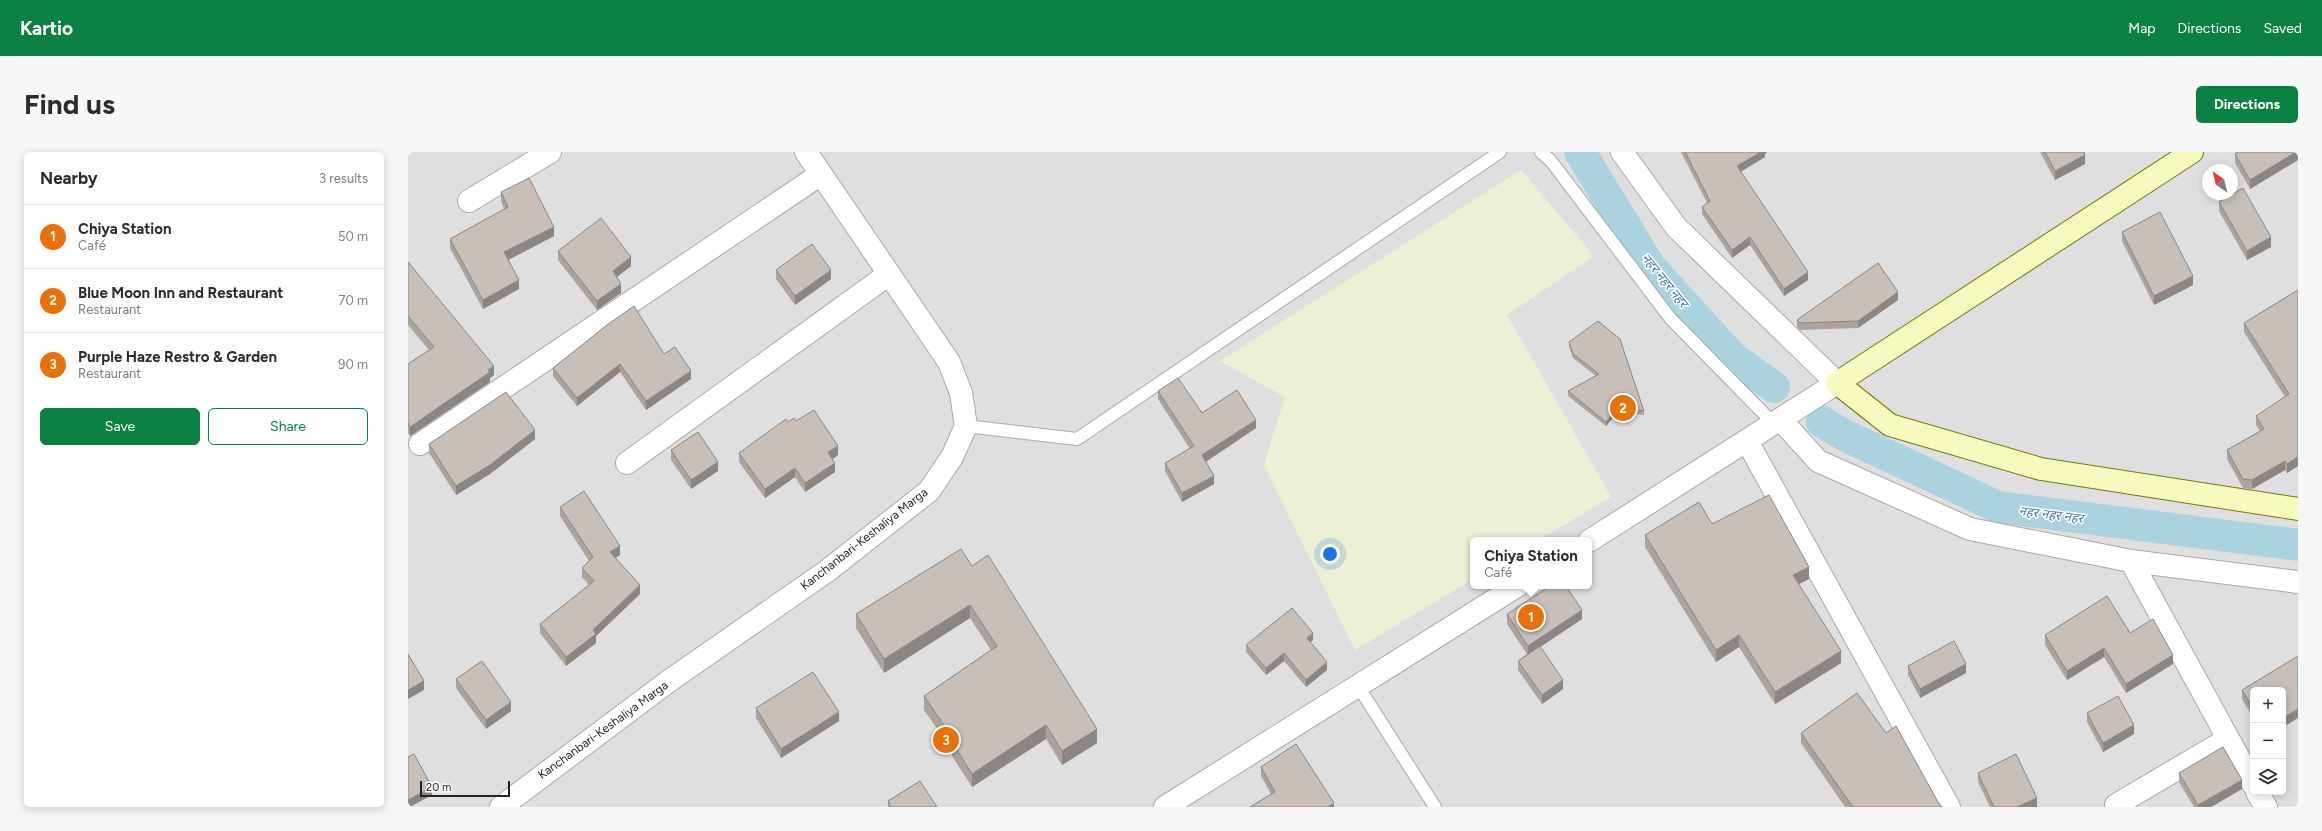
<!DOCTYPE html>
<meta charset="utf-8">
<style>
body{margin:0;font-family:Figtree,"Noto Sans Devanagari",sans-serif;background:#f7f7f7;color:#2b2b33}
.controls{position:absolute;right:12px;bottom:12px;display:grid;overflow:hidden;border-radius:6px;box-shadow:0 2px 10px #0003}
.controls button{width:36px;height:36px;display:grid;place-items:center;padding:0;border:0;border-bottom:1px solid #e1e1e2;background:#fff;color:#2b2b33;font:20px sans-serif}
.compass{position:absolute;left:1794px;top:12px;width:36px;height:36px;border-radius:50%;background:#fff;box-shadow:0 2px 10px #0003;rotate:325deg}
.scale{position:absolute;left:12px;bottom:10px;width:90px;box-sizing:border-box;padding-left:4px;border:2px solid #222;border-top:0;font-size:11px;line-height:14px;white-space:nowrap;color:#222;-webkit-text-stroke:3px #fff;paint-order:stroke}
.you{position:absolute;left:922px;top:402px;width:14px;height:14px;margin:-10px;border:3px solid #fff;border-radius:50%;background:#1a73e8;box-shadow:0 0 0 6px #1a73e833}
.badge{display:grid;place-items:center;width:26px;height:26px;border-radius:50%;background:#0b8043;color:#fff;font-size:13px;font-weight:700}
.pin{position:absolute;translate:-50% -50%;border:2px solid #fff;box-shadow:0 1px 4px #0006}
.popup{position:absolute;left:1062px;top:385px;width:122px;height:52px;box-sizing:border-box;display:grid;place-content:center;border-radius:6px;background:#fff;filter:drop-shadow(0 1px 3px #0005);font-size:13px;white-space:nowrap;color:#7c7c81}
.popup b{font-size:15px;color:#2b2b33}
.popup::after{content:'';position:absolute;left:50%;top:100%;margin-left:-8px;border:8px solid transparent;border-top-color:#fff}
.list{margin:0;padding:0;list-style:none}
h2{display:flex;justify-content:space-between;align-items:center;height:52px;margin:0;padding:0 16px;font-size:17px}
h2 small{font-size:13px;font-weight:400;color:#7c7c81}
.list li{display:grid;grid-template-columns:26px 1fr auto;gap:12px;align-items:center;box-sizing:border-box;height:64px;padding:0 16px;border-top:1px solid #e1e1e2}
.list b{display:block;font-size:15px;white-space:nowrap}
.list p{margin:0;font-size:13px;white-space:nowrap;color:#7c7c81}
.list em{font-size:13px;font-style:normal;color:#7c7c81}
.actions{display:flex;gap:8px;padding:12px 16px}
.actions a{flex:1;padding:9px 0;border:1px solid #0b8043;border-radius:6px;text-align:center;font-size:14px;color:#0b8043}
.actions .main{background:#0b8043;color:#fff}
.icon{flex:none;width:22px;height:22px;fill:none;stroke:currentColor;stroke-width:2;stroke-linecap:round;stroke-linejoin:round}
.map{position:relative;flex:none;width:1890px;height:655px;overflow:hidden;border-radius:6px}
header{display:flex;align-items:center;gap:24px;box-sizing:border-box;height:56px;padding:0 20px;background:#0b8043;color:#fff}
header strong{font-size:19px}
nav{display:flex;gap:22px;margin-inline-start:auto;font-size:14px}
.intro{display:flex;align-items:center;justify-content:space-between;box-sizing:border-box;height:96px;padding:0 24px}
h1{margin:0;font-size:28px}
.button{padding:10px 18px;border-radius:6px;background:#0b8043;color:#fff;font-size:14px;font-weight:700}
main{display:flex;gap:24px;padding:0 24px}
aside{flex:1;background:#fff;border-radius:6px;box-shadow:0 2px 10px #0003}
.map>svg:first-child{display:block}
.residential{fill:#e0dfdf;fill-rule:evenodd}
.farmland{fill:#eef0d5}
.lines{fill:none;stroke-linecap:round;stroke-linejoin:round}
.canal{stroke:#aad3df;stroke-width:32}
.service-casing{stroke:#a9a9a9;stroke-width:14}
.minor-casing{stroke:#a9a9a9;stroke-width:24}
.tertiary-casing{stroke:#a9a9a9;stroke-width:24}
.secondary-casing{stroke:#707d05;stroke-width:24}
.service{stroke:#fff;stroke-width:12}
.minor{stroke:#fff;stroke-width:22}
.tertiary{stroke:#fff;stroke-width:22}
.secondary{stroke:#f7fabf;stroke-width:22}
.wall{fill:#aba49e}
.shaded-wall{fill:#8b8681}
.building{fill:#c7bfb8;stroke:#8b8681}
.labels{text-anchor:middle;stroke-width:3;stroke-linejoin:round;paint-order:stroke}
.street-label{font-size:12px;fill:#222;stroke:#fff}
.water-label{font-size:13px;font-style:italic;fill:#4a7aab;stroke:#fff}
</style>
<header>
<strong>Kartio</strong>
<nav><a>Map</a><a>Directions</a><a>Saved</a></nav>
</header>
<div class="intro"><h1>Find us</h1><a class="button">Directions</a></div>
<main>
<aside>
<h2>Nearby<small>3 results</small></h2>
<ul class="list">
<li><span class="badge" style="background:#e8710a">1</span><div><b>Chiya Station</b><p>Café</p></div><em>50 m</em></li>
<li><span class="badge" style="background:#e8710a">2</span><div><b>Blue Moon Inn and Restaurant</b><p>Restaurant</p></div><em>70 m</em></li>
<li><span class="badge" style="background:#e8710a">3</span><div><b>Purple Haze Restro &amp; Garden</b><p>Restaurant</p></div><em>90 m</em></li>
</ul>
<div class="actions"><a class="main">Save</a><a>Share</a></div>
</aside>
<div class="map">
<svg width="1890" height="655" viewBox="0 0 1890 655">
<rect width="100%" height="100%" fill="#f2efe9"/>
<path class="residential" d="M0,0H1890V655H0ZM1800,18H1824V42H1800ZM1065,388H1181V434H1065ZM1845,538H1875V640H1845Z"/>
<path class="farmland" d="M1113,18L1186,104L1099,163L1203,345L1131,388H1065V427L947,498L856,313L877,245L812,209Z"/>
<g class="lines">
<g class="canal">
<path d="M1172,0L1242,115L1325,206L1366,235"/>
<path d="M1414,270L1438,284L1590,355L1890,393"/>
</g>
<defs>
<g id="service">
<path d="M1133,0L1143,9L1262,166L1366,272"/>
<path d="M558,274L669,287L1092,0"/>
<path d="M950,534L1027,655"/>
</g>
<g id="minor">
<path d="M61,49L142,0"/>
<path d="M1373,268L1410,309L1562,377L1723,409L1890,430"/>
<path d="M1339,289L1541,655"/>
<path d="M12,292L413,22"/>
<path d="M219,311L481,122"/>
<path d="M1181,389L1429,231"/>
<path d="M1723,409L1845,632"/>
<path d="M1849,640L1858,655"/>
<path d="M757,655L1109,434"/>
<path d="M1709,655L1708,653L1820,587"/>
</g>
<g id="tertiary">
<path d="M1214,0L1268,75L1429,231"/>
<path d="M93,655L261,529L419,419L521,339L544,305L558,274L553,241L541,210L398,0"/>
</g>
<path id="secondary" d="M1784,0L1429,231L1482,273L1633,317L1890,357"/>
</defs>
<use href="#service" class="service-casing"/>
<use href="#minor" class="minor-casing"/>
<use href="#tertiary" class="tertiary-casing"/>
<use href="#secondary" class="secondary-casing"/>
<use href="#service" class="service"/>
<use href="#minor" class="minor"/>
<use href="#tertiary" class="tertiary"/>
<use href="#secondary" class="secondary"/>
</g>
<g class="wall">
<path d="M1273,0H1359L1357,2V5L1333,19L1400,128L1376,144L1342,93L1324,106L1294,62V55L1299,51Z"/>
<path d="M1632,0H1676L1677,12L1647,28Z"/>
<path d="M1890,0V8L1842,37L1827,11V2Z"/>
<path d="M93,40L146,84L100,108L111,137L75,157L42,96V87L96,57L93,49Z"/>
<path d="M1811,50L1863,95L1839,108L1811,59Z"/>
<path d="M1714,80L1785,133L1746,153L1714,89Z"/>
<path d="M150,99L223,114L209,125L213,141L189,158L150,108Z"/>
<path d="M0,110L86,223L82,226V230L2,284L0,281V212L21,198L0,173Z"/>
<path d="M368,118L423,127L387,153L368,127Z"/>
<path d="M1890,138V314L1879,321L1877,318L1844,337L1835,336L1819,307V298L1852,279L1848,273V264L1877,245L1836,180V171Z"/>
<path d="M1490,148L1450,176L1392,178L1389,175V168Z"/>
<path d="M1161,190L1236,259V263L1210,260L1198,274L1160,244V239L1188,224L1165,206L1161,194Z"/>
<path d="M256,202L283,227L238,258L212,220L169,254L145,224V216Z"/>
<path d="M750,239L794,261L848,276L798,310L806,332L774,350L757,319V311L782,297L750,247Z"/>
<path d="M388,269L430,303L424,307L427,320L397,340L387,325L357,346L331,310V301L380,270Z"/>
<path d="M127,287L82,322L48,343L21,301V292Z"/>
<path d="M263,298L310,319L283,337L263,308Z"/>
<path d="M152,355L212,403L207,406L232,442L188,484V491L158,514L132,481V472L181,433L174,425V416L181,409L152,364Z"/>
<path d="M1304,372L1401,427L1391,432L1433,511L1367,552L1331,495L1308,510L1237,395V383Z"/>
<path d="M564,414L689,591L654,613L638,587L564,635L544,604V598L516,558V544L583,498L562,466L476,521L448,476V462Z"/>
<path d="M1099,462L1174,467L1132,495L1155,537L1134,552L1110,518V509L1119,502L1099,472Z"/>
<path d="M1722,481L1765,512L1718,541L1696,505L1659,528L1637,493V483Z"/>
<path d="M905,488L902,490L919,518L898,535L876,509L858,523L838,500V493Z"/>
<path d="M1500,514L1558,521L1512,546L1500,523Z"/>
<path d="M48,527L103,559L78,577L48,536Z"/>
<path d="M1834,538H1845V566L1834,547Z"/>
<path d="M348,556L431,569L373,606L348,566Z"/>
<path d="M1679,561L1726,582L1695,600L1679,570Z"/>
<path d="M1393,581H1478L1534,655H1437L1393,591Z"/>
<path d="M853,615L926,655L863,642L853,624Z"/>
<path d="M1570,621L1629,655H1582L1570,630Z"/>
<path d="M1771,621L1834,637L1803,655H1786L1771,630Z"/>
<path d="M480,649L529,655H480Z"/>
</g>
<g class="shaded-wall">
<path d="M1353,0H1359L1357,2V5L1329,22V14Z"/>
<path d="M1888,0H1890V8L1842,37V28Z"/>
<path d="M1677,3V12L1647,28V19Z"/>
<path d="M146,75V84L96,110V100Z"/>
<path d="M1342,85V93L1324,106V98Z"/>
<path d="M1863,85V95L1839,108V99Z"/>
<path d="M223,105V114L205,128V119Z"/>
<path d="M423,118V127L387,153V144Z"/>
<path d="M1400,120V128L1376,144V137Z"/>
<path d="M1785,124V133L1746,153V144Z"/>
<path d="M111,128V137L75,157V148Z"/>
<path d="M213,132V141L189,158V149Z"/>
<path d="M1490,140V148L1450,176V169Z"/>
<path d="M212,212V220L169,254V246Z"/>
<path d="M86,214V223L82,226V230L2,284V275Z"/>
<path d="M283,219V227L238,258V249Z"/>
<path d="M1210,255V260L1198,274V270Z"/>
<path d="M848,268V276L794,312V303Z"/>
<path d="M127,278V287L82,322L48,343V334Z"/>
<path d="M430,294V303L420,310V300Z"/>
<path d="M1890,305V314L1879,321V312Z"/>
<path d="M1877,309V318L1844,337V328Z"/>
<path d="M310,310V319L283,337V328Z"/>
<path d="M427,311V320L397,340V331Z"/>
<path d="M387,316V325L357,346V337Z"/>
<path d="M806,324V332L774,350V341Z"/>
<path d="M212,394V403L202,410V400Z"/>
<path d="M1401,415V427L1385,435V423Z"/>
<path d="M232,433V442L188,484V491L158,514V505L185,478Z"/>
<path d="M562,453V466L476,521V507Z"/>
<path d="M1174,458V467L1120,503V494Z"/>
<path d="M905,481V488L899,493V486Z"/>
<path d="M1331,483V495L1308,510V498Z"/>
<path d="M1696,496V505L1659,528V519Z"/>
<path d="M1433,499V511L1367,552V540Z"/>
<path d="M876,501V509L858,523V516Z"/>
<path d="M1765,503V512L1718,541V532Z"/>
<path d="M919,510V518L898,535V528Z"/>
<path d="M1558,512V521L1512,546V537Z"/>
<path d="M1155,528V537L1134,552V543Z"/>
<path d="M16,529V538L0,547V538Z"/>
<path d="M103,550V559L78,577V568Z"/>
<path d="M1890,557V566L1875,575V566Z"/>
<path d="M431,560V569L373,606V597Z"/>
<path d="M638,573V587L564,635V622Z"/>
<path d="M1726,573V582L1695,600V591Z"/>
<path d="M689,577V591L654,613V599Z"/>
<path d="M1834,628V637L1803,655H1790V653Z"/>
<path d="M24,635V643L2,655H0V648Z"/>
<path d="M1629,646V655H1609Z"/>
<path d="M926,651V655H920Z"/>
</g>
<g class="building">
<path d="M1277,0H1353L1329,14L1400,120L1376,137L1342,85L1324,98L1294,55L1302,49Z"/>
<path d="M1637,0H1676L1677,3L1647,19Z"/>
<path d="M1830,0H1888L1842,28L1827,2Z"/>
<path d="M121,26L146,75L96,100L111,128L75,148L42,87L100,55L93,40Z"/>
<path d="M1835,36L1863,85L1839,99L1811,50Z"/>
<path d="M1752,60L1785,124L1746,144L1714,80Z"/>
<path d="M193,66L223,105L205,119L213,132L189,149L150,99Z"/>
<path d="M404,92L423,118L387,144L368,118Z"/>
<path d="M0,110L86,214L80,218L82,220L2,275L0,271V212L26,195L0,164Z"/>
<path d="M1470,111L1490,140L1450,169L1392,171L1389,168Z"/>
<path d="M1890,138V305L1879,312L1877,309L1844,328L1835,327L1819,298L1856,277L1848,264L1881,242L1836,171Z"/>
<path d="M226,154L256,202L267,195L283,219L238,249L212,212L169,246L145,216L199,173Z"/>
<path d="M1190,169L1212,187L1236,259L1210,255L1198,270L1160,239L1191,222L1165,202L1161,190Z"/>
<path d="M770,226L794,261L829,238L848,268L794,303L806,324L774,341L757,311L786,294L750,239Z"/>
<path d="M98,240L127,278L82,313L48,334L21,292Z"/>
<path d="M406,258L430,294L420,300L427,311L397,331L387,316L357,337L331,301L378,267L380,270L386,266L388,269Z"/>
<path d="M290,280L310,310L283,328L263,298Z"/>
<path d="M176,339L212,394L202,400L232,433L185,478L188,482L158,505L132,472L186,429L174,416L185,405L152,355Z"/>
<path d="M1361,343L1401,415L1385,423L1433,499L1367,540L1331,483L1308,498L1237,383L1291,350L1304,372Z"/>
<path d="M553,397L564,414L580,403L689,577L654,599L638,573L564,622L544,590L546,588L516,544L589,494L562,453L476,507L448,462Z"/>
<path d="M1142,434H1158L1174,458L1120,494L1099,462Z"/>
<path d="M1699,444L1722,481L1745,467L1765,503L1718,532L1696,496L1659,519L1637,483Z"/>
<path d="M884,456L905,481L899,486L919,510L898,528L876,501L858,516L838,493Z"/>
<path d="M1546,489L1558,512L1512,537L1500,514Z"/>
<path d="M1132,494L1155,528L1134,543L1110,509Z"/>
<path d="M0,502L16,529L0,538Z"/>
<path d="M1890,504V557L1875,566V538H1845V556L1834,538Z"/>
<path d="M74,509L103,550L78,568L48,527Z"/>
<path d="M405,520L431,560L373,597L348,556Z"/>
<path d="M1449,541L1478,581L1488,574L1530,650L1534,655H1445L1393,581Z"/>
<path d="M1710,544L1726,573L1695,591L1679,561Z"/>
<path d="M888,592L926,651L920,655H842L867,640L853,615Z"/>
<path d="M1815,595L1834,628L1790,653L1771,621Z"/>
<path d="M6,602L24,635L0,648V605Z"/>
<path d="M1608,602L1629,646L1609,655H1586L1570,621Z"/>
<path d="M512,629L529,655H483L480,649Z"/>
</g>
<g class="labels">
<g class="street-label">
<text transform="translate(456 387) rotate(-38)" y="4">Kanchanbari-Keshaliya Marga</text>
<text transform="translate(195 578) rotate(-36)" y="4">Kanchanbari-Keshaliya Marga</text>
</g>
<g class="water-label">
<text transform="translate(1257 128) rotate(51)" y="5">नहर नहर नहर</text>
<text transform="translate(1643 362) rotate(7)" y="5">नहर नहर नहर</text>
</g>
</g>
</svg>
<div class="controls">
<button>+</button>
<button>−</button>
<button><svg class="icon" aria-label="layers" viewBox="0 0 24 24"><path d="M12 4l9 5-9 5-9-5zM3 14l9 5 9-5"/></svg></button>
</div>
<svg class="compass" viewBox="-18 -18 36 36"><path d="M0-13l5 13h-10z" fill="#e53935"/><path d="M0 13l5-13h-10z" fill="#7c7c81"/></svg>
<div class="scale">20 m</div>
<div class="you"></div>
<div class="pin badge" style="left:1123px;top:465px;background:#e8710a">1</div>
<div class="popup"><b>Chiya Station</b>Café</div>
<div class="pin badge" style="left:1215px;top:256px;background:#e8710a">2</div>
<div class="pin badge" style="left:538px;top:588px;background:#e8710a">3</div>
</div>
</main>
